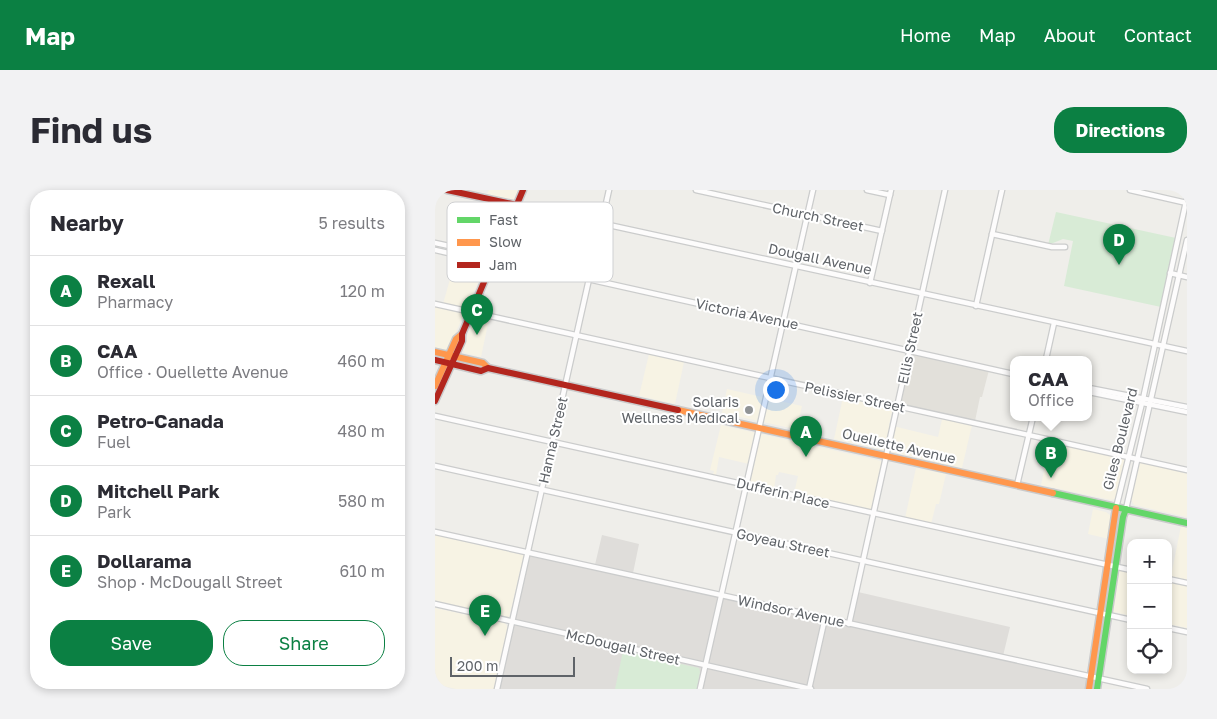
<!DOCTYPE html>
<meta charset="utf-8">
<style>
body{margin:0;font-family:"Golos Text",sans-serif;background:#f2f2f3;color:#2b2b33}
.controls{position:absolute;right:15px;bottom:15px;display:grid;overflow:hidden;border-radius:10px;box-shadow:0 2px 8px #0003}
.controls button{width:45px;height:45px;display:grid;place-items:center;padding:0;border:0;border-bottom:1px solid #e1e1e2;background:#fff;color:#2b2b33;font:25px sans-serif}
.scale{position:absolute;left:15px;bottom:12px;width:125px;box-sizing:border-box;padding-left:5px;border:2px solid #5f6368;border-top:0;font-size:14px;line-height:18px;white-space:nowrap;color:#5f6368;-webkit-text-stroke:4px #fff;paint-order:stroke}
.you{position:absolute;left:340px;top:199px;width:18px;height:18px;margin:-12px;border:4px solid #fff;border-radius:50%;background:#1a73e8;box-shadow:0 0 0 8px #1a73e833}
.badge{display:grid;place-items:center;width:32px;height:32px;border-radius:50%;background:#0b8043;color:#fff;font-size:16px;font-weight:700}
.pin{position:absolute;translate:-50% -41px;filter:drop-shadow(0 1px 2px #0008)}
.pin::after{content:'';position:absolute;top:26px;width:18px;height:15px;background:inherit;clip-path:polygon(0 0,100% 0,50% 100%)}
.popup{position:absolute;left:575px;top:166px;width:82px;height:65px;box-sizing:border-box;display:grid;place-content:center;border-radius:10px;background:#fff;filter:drop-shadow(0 1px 4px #0005);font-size:16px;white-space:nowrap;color:#7c7c81}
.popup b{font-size:19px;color:#2b2b33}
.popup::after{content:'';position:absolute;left:50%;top:100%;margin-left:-10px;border:10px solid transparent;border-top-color:#fff}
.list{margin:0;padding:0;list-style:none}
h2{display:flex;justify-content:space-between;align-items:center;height:65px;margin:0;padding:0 20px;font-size:21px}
h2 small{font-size:16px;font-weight:400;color:#7c7c81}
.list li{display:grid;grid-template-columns:32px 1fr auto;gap:15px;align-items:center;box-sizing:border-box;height:70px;padding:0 20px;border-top:1px solid #e1e1e2}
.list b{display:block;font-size:19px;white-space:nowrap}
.list p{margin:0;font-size:16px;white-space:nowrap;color:#7c7c81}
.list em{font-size:16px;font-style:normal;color:#7c7c81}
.actions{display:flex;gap:10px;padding:15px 20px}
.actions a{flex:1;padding:11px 0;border:1px solid #0b8043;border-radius:20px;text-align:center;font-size:18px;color:#0b8043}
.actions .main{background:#0b8043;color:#fff}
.icon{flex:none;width:28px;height:28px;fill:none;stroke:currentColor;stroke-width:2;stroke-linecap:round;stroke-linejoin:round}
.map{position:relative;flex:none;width:752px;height:499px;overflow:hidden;border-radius:20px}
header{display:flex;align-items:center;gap:30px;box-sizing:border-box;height:70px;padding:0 25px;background:#0b8043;color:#fff}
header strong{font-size:24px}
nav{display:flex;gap:28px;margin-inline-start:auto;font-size:18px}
.intro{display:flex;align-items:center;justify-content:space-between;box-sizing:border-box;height:120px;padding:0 30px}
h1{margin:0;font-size:35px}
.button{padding:12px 22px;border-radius:20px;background:#0b8043;color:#fff;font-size:18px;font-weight:700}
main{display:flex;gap:30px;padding:0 30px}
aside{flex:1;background:#fff;border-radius:20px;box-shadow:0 2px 8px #0003}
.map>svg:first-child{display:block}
.commercial{fill:#f7f3e4}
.industrial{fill:#dfddda}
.education{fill:#e2e0da}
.green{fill:#d8ebd6}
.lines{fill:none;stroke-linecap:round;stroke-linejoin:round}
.street-casing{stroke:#cbcccc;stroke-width:7}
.fast-casing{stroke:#cacacb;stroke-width:9}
.slow-casing{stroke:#cacacb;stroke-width:9}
.jam-casing{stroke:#cacacb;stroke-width:9}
.street{stroke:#fdfcfc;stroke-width:4.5}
.fast{stroke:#63d668;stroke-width:6}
.slow{stroke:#ff974d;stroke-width:6}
.jam{stroke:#b3261e;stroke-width:6}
.poi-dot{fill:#919496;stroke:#fff;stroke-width:2}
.labels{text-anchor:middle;stroke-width:4;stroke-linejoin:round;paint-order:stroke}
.street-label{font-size:14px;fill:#5f6368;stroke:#fff}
.poi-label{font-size:14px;fill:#5f6368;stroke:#fff;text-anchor:end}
.key{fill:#fff;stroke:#cfd0d2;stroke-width:1}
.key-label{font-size:14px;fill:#5f6368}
</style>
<header>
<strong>Map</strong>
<nav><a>Home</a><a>Map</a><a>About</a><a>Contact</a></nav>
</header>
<div class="intro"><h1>Find us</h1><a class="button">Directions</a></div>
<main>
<aside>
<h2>Nearby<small>5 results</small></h2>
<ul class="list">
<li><span class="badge">A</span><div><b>Rexall</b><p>Pharmacy</p></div><em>120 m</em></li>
<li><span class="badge">B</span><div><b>CAA</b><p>Office · Ouellette Avenue</p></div><em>460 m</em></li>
<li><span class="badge">C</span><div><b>Petro-Canada</b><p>Fuel</p></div><em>480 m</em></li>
<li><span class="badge">D</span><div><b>Mitchell Park</b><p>Park</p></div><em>580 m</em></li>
<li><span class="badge">E</span><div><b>Dollarama</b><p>Shop · McDougall Street</p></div><em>610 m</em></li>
</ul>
<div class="actions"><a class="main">Save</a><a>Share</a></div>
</aside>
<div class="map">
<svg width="752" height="499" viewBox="0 0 752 499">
<rect width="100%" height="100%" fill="#efeeea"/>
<g class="commercial">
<path d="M54,0H84L65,42L44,38L48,13Z"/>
<path d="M76,41L86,43L80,70L70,69L67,66V63Z"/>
<path d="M33,69L51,74L14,158L10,161L0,159V112L8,114L15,89L27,92Z"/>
<path d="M40,126L54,129L46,167L30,163L28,160V156Z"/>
<path d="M214,164L249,172L240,214L204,206Z"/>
<path d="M292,199L367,216L361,241L355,238L287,223Z"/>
<path d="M408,207L458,218L454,235L499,246L503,247L507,229L537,235L527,278L399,249Z"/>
<path d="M286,235L446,271L448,276L438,317L434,320L359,303L363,286L344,282L343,285H341L339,299L316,294L310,290L314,274L284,267L281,285H278L279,281L275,280Z"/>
<path d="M615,252L692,269L683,305L680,309L676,310L606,295Z"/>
<path d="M704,273H708L752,283V327L699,315L695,308Z"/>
<path d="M481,278L511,284L504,314H501L496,334L470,328Z"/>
<path d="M658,319L671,322L675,325L677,331L674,349L653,344Z"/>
<path d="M746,336L752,337V438L733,434V386H736Z"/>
<path d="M0,345L89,365L74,428L15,416L0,411Z"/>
<path d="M683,376L696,378V426L679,422L677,417Z"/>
<path d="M0,418L70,433L72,436V440L59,499H21L0,494Z"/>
</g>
<path class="industrial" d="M167,345L204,354L197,388L414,437L423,402L575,437L567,470L647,487L652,490V499H65L94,366L159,379Z"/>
<path class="education" d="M476,162L554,180L547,207H545L540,231L466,215Z"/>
<g class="green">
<path d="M621,22L741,48L726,117L629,96L638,51L628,49L613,55Z"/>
<path d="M188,461L264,478L265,482L262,499H180Z"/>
</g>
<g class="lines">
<defs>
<g id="street">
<path d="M261,0L447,41"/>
<path d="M432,0L455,5"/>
<path d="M695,0L752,13"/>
<path d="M82,15L752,161"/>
<path d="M557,44L617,57H630"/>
<path d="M0,53L42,62C48,70 59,70 68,70L578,184"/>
<path d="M0,60L40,69L45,67"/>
<path d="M735,83L752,87"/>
<path d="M435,93L456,0"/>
<path d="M0,114L752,280"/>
<path d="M541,116L567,0"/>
<path d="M611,169L619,133"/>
<path d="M654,198L752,217"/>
<path d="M654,202L752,222"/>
<path d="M0,226L696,380"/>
<path d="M0,276L696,430"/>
<path d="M582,295L598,227"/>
<path d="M681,318L708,209L752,7"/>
<path d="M691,319L752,50"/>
<path d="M0,342L712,499"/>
<path d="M733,389L752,393"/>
<path d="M0,414L376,499"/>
<path d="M414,434L510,0"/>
<path d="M733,438L752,442"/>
<path d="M0,498L4,499"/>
<path d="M62,499L174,0"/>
<path d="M265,499L378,0"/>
<path d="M374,499L390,428"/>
</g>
<g id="fast">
<path d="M618,303L752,333"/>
<path d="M662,499L688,327L691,319"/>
</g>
<g id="slow">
<path d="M0,162L48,173L53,178"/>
<path d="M0,196L21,149L27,144"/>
<path d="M243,220L618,303"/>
<path d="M654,499L681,318"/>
</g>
<g id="jam">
<path d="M12,0L82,15"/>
<path d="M0,170L46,181L53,178L243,220"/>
<path d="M0,211L27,151V144L88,0"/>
</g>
</defs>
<use href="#street" class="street-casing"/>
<use href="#fast" class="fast-casing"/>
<use href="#slow" class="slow-casing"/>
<use href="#jam" class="jam-casing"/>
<use href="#street" class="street"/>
<use href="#fast" class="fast"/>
<use href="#slow" class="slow"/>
<use href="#jam" class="jam"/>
</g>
<circle class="poi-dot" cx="314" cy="220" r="5"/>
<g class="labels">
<g class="street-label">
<text transform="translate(383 27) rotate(12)" y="5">Church Street</text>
<text transform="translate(385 69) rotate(12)" y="5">Dougall Avenue</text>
<text transform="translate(312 124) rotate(12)" y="5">Victoria Avenue</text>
<text transform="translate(475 158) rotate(-78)" y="5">Ellis Street</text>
<text transform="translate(420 207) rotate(12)" y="5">Pelissier Street</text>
<text transform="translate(685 249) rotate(-76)" y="5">Giles Boulevard</text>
<text transform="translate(118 250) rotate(-77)" y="5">Hanna Street</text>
<text transform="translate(464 256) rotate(13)" y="5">Ouellette Avenue</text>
<text transform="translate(348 303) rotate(13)" y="5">Dufferin Place</text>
<text transform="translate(348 353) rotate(12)" y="5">Goyeau Street</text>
<text transform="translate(356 421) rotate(12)" y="5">Windsor Avenue</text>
<text transform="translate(188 457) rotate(13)" y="5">McDougall Street</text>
</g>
<g class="poi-label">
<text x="304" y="217">Solaris<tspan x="304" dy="16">Wellness Medical</tspan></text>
</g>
</g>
<rect x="12" y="12" width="166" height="80" rx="8" class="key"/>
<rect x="22" y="27" width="23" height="6" fill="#63d668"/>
<rect x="22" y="49" width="23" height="7" fill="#ff974d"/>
<rect x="22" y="72" width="23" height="6" fill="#b3261e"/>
<g class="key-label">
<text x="54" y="35">Fast</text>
<text x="54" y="57">Slow</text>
<text x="54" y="80">Jam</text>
</g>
</svg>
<div class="controls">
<button>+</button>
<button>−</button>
<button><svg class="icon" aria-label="locate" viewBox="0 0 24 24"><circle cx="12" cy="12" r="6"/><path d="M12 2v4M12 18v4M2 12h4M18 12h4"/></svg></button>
</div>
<div class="scale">200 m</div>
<div class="you"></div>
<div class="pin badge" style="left:371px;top:267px">A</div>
<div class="pin badge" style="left:616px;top:288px">B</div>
<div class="popup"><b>CAA</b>Office</div>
<div class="pin badge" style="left:42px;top:145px">C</div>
<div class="pin badge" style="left:684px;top:75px">D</div>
<div class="pin badge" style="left:50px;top:446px">E</div>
</div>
</main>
